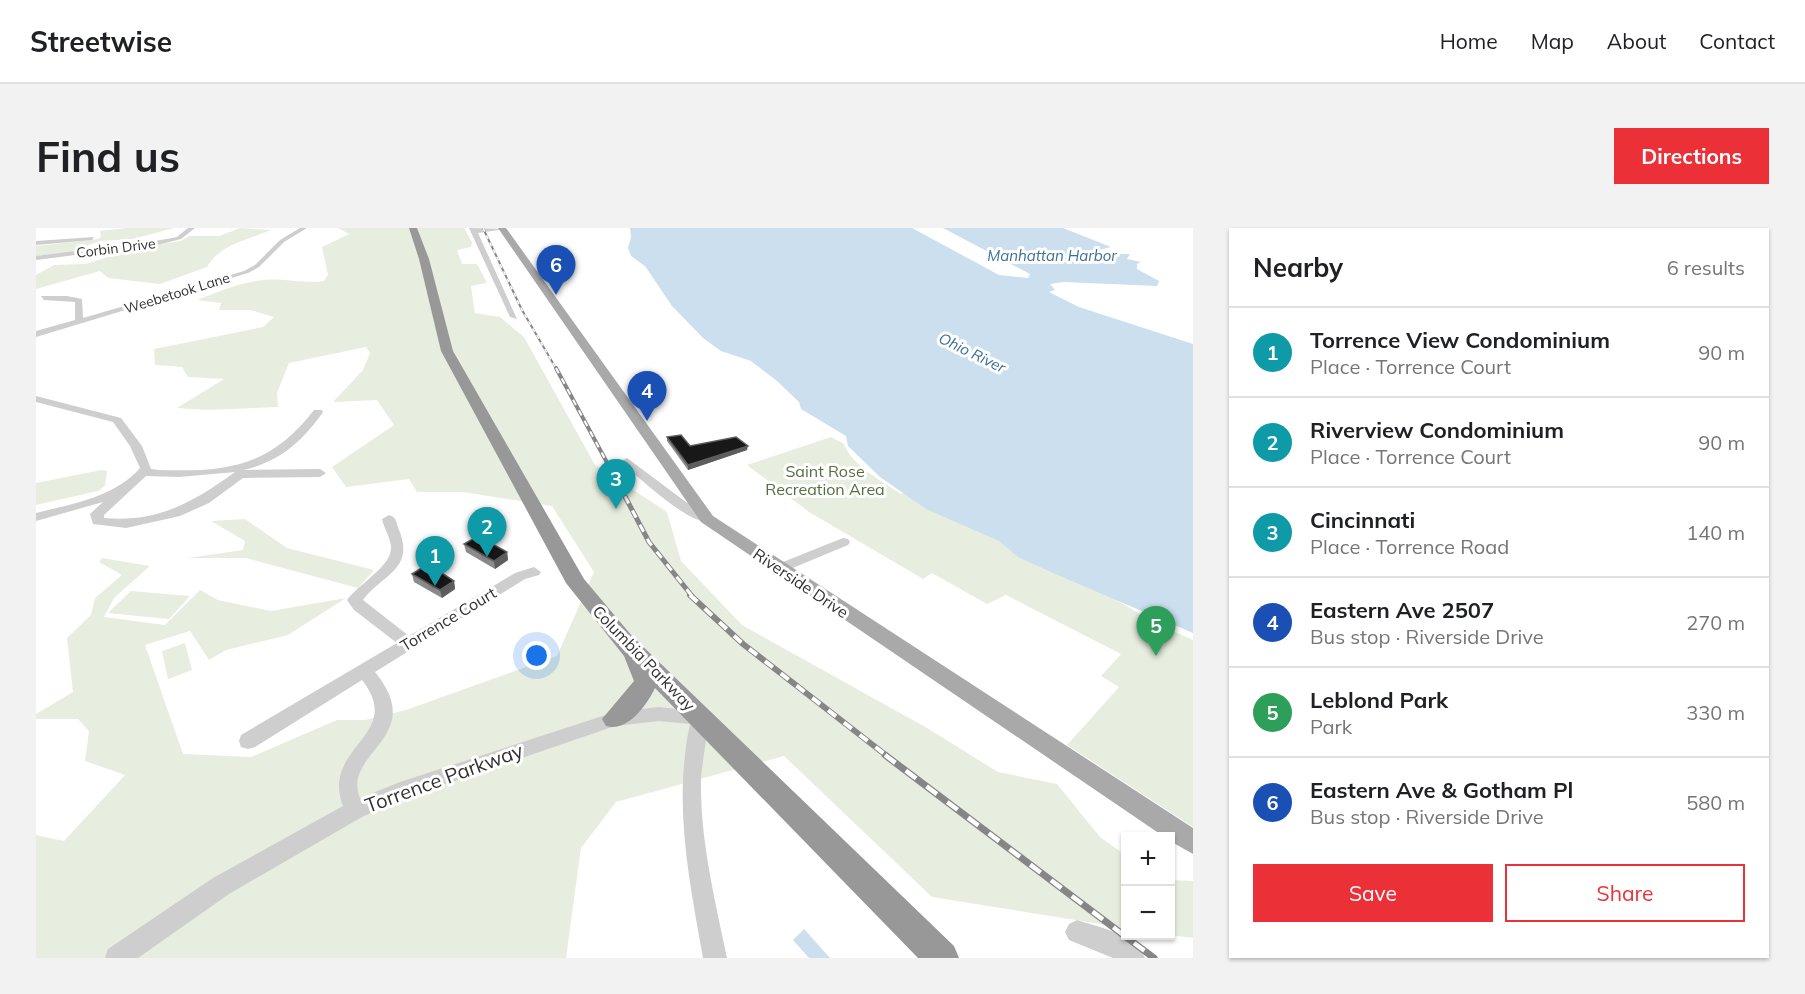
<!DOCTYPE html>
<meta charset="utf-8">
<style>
body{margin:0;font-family:Mulish,sans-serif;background:#f2f2f2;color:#202124}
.controls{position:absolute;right:18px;bottom:18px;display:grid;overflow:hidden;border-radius:0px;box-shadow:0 2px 4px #0004}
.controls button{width:54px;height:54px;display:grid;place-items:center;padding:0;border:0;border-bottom:2px solid #e0e0e0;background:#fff;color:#202124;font:30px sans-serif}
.you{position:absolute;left:501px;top:428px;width:21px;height:21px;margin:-15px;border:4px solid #fff;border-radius:50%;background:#1a73e8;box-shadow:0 0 0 9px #1a73e833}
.badge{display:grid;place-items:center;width:39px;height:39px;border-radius:50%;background:#eb3038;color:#fff;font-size:20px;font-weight:700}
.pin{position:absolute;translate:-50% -50px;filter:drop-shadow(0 2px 3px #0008)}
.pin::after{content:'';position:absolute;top:32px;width:21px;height:18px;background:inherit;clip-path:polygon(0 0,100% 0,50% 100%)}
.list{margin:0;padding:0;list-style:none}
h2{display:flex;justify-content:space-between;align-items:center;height:78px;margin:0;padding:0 24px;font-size:26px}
h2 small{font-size:20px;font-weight:400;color:#757577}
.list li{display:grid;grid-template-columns:39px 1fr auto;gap:18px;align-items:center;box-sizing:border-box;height:90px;padding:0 24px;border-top:2px solid #e0e0e0}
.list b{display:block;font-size:22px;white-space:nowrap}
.list p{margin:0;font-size:20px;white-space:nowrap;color:#757577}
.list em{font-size:20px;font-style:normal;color:#757577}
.actions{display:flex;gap:12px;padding:18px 24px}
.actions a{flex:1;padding:14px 0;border:2px solid #eb3038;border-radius:0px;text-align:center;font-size:21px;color:#eb3038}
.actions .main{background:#eb3038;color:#fff}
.map{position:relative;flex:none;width:1157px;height:730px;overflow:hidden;border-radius:0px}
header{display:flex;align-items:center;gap:36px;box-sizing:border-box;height:84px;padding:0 30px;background:#fff;border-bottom:2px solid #e0e0e0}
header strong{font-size:28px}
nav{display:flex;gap:33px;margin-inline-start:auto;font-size:21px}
.intro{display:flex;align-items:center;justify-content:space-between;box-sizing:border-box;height:144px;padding:0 36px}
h1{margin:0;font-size:42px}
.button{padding:15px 27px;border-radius:0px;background:#eb3038;color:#fff;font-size:21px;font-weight:700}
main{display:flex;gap:36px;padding:0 36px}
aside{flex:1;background:#fff;border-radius:0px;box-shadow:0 2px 4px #0004}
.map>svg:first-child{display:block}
.green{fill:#e7eedf}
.water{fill:#cbdfee}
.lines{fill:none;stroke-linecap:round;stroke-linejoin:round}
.minor{fill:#cecece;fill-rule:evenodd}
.major{fill:#a9a9a9;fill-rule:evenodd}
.highway{fill:#989898;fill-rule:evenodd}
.rail-far4-casing{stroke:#868686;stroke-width:2}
.rail-far3-casing{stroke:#868686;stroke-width:4}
.rail-far2-casing{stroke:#868686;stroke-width:5}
.rail-far1-casing{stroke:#868686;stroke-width:6}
.rail-casing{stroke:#868686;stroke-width:7}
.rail-far4{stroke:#fff;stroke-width:1.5;stroke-dasharray:4;stroke-linecap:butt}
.rail-far3{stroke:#fff;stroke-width:2;stroke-dasharray:6;stroke-linecap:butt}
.rail-far2{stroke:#fff;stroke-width:3;stroke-dasharray:8;stroke-linecap:butt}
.rail-far1{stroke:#fff;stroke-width:4;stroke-dasharray:10;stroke-linecap:butt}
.rail{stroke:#fff;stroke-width:4.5;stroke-dasharray:13;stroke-linecap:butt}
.wall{fill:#8c8c8c}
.shaded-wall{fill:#5d5d5d}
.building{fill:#181818;stroke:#5d5d5d;stroke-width:1.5}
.labels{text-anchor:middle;stroke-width:6;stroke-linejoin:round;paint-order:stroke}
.far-street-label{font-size:14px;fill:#313131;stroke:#fff}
.far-water-label{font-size:15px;font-style:italic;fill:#3b7097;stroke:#fff}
.park-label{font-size:16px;fill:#526f3c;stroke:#fff}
.street-label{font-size:16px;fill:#313131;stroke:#fff}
.near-street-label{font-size:20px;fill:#313131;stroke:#fff}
</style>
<header>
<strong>Streetwise</strong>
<nav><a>Home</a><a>Map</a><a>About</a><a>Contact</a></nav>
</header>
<div class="intro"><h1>Find us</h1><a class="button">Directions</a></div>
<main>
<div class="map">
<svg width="1157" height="730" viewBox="0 0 1157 730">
<rect width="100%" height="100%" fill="#fff"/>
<g class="green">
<path d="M91,0H138L97,11L64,13L34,24L0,28V18L62,11L65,9L64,3Z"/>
<path d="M204,0L235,2C212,12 184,16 171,39L124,56L72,50L64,43L0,61V47L18,37L50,36L102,19L145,13L153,8H183Z"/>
<path d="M302,0H428L436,14L435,19L421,22L426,36H441L451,55L435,58L439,85L464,89L488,109L559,237L631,284L645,333L706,397L891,500L962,544L1021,556L1064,609L1089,627V700L896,669L748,528L580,574L545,620L530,730H0V607L28,613L89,547L49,533L53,503L42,491H0V486L37,464L31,410L55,387L59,370L86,347L63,334L66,330L114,338L78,370L68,389L129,397L164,362L182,372L235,383L310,370L252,407L190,422L173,432L154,403L109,417L147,526L215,529L301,492H329L370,482L521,428L558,344L516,278L427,264H381L373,251L310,259L296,239L358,197L341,172L297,174L327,142L334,125L330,119L253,135L241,165L242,179L171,182L141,180L188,151L152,149L146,139L119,137L118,121L227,99L238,89L215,82H183L185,75L161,72C182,64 205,54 228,52C249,50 266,56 288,53L292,47L286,19L313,6Z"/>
<path d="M795,209L808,216C816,238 846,253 865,266L886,258L1121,396L1157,412V599L1031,517L1083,459L1065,448L1085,426L970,367L951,376L896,345L887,351L773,284L711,237Z"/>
<path d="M65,242L71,243L69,258L62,263L0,277V255Z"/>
<path d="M209,291L251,320L338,342L322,360L210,330H152L207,322L209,313L175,293Z"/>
<path d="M95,363L154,368L133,391L72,385Z"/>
<path d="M149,415L156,442L132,451L126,423Z"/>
<path d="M1134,652L1157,653V710L1135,707Z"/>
</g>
<g class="water">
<path d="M594,0H876L963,47L992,50L994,46L907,0H1027L1075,19L1062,22L1070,26H1094L1091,31L1105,34L1101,36V41L1123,53L1121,58L1028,54L1014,56L1019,62L1013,64L1043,79L1157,116V405L1017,345L982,329L963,313L890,281L844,249L812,218L810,208L765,181L763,174L741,153L715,133L685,123L667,110L636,78L609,38L595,28L592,20L595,9Z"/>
<path d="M768,701L794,730H773L757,712Z"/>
</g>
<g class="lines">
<g class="minor">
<path d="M152,0H159L145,11L125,16L0,32V28L125,12L141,9Z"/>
<path d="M264,0H271L248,14L223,39L212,45L0,109V103L39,92V74L8,72L5,68H31L46,71L47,90L208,43L219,37L244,12Z"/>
<path d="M433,0L470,1L442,5L481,91L474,89Z"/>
<path d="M58,9L56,12L0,17V13Z"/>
<path d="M0,168L85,190L106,218L115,241L123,242C191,244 234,239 278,182H286L287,184C266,214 243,234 207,242L284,241L290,245L284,249L207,250L173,275L144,288L90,300L57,296L54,286L67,274L0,293V285C36,276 79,269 104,240L94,218L77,194L0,174ZM199,244C158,274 121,295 68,290V287L110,248L143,249Z"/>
<path d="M591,230L650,274L676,288L678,291L676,294C655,299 604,250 587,236V232Z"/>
<path d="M353,287C361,289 360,295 363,302C379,341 347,346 327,372L373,408L479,345L498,339L505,344L503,347L489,351L339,444C393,510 305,524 324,570L364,554L579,484L623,479L670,484C675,493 665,538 665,552C664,612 679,671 691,730H667C653,651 637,575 654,496L623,493L579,498L369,570L326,589L193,666L102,730H69L72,721L177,650L307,578C284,518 370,508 326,452L219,519L212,521L205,519L203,513L205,507L361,415L318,382L311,372C322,356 357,338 355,318C354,309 348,300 346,291Z"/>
<path d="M807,310L812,311L814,314L812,317L747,344H737L735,341L737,338Z"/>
<path d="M1041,692C1064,700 1099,705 1109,730H1077L1033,712L1029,704L1033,696Z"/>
</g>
<path class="major" d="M462,0H470L677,288L1157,600V626L1134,613V608H1127L665,294Z"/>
<path class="highway" d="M373,0H381L393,31L417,123L548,351L596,408L918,718L923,730H882L619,460C611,477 591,505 570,498L566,491L598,453L588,428L530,355L405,123L383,31Z"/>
<defs>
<path id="rail-far4" d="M447,0L486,82L521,142"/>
<path id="rail-far3" d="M520,140L575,242"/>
<path id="rail-far2" d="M574,240L613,314L656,368"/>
<path id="rail-far1" d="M654,367L707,416L851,528"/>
<path id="rail" d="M849,527L1118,730"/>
</defs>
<use href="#rail-far4" class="rail-far4-casing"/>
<use href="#rail-far3" class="rail-far3-casing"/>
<use href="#rail-far2" class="rail-far2-casing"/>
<use href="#rail-far1" class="rail-far1-casing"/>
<use href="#rail" class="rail-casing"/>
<use href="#rail-far4" class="rail-far4"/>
<use href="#rail-far3" class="rail-far3"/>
<use href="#rail-far2" class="rail-far2"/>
<use href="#rail-far1" class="rail-far1"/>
<use href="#rail" class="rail"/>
</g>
<g class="wall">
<path d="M631,209L654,218L711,222L652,242L631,213Z"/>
<path d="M428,316L471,324L472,332L459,341L430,324Z"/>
<path d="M376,346L418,353L419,361L406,370L378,354Z"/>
</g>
<g class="shaded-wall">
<path d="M712,218L711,222L652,242V237Z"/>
<path d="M471,324L472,332L459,341L458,333Z"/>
<path d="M418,353L419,361L406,370L404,362Z"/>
</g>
<g class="building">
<path d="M645,207L654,218L700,209L712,218L652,237L631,209Z"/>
<path d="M442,308L471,324L458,333L428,316Z"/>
<path d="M392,336L418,353L404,362L376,346Z"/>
</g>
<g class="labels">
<g class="far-street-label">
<text transform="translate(80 20) rotate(-7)" y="5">Corbin Drive</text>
<text transform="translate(141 65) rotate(-17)" y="5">Weebetook Lane</text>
</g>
<g class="far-water-label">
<text x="1016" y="33">Manhattan Harbor</text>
<text transform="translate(936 125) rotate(26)" y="5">Ohio River</text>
</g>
<g class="park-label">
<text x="789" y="249">Saint Rose<tspan x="789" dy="18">Recreation Area</tspan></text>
</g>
<g class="street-label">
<text transform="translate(765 355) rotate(34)" y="6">Riverside Drive</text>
<text transform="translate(412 391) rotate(-31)" y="6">Torrence Court</text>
<text transform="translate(608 430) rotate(46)" y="6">Columbia Parkway</text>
</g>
<g class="near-street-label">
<text transform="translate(408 550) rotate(-20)" y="7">Torrence Parkway</text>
</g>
</g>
</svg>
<div class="controls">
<button>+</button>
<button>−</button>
</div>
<div class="you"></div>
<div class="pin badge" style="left:399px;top:358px;background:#0f9aa8">1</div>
<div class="pin badge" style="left:451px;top:329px;background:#0f9aa8">2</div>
<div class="pin badge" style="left:580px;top:281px;background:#0f9aa8">3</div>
<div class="pin badge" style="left:611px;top:193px;background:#1a4fb4">4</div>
<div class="pin badge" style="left:1120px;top:428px;background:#2e9e5b">5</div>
<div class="pin badge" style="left:520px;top:67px;background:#1a4fb4">6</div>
</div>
<aside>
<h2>Nearby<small>6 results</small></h2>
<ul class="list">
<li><span class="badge" style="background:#0f9aa8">1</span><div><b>Torrence View Condominium</b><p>Place · Torrence Court</p></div><em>90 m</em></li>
<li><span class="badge" style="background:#0f9aa8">2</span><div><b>Riverview Condominium</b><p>Place · Torrence Court</p></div><em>90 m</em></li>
<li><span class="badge" style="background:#0f9aa8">3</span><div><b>Cincinnati</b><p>Place · Torrence Road</p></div><em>140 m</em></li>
<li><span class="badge" style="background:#1a4fb4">4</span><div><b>Eastern Ave 2507</b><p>Bus stop · Riverside Drive</p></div><em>270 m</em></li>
<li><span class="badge" style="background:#2e9e5b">5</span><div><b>Leblond Park</b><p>Park</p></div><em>330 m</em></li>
<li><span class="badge" style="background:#1a4fb4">6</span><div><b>Eastern Ave &amp; Gotham Pl</b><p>Bus stop · Riverside Drive</p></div><em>580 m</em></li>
</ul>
<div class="actions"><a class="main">Save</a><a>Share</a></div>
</aside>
</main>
